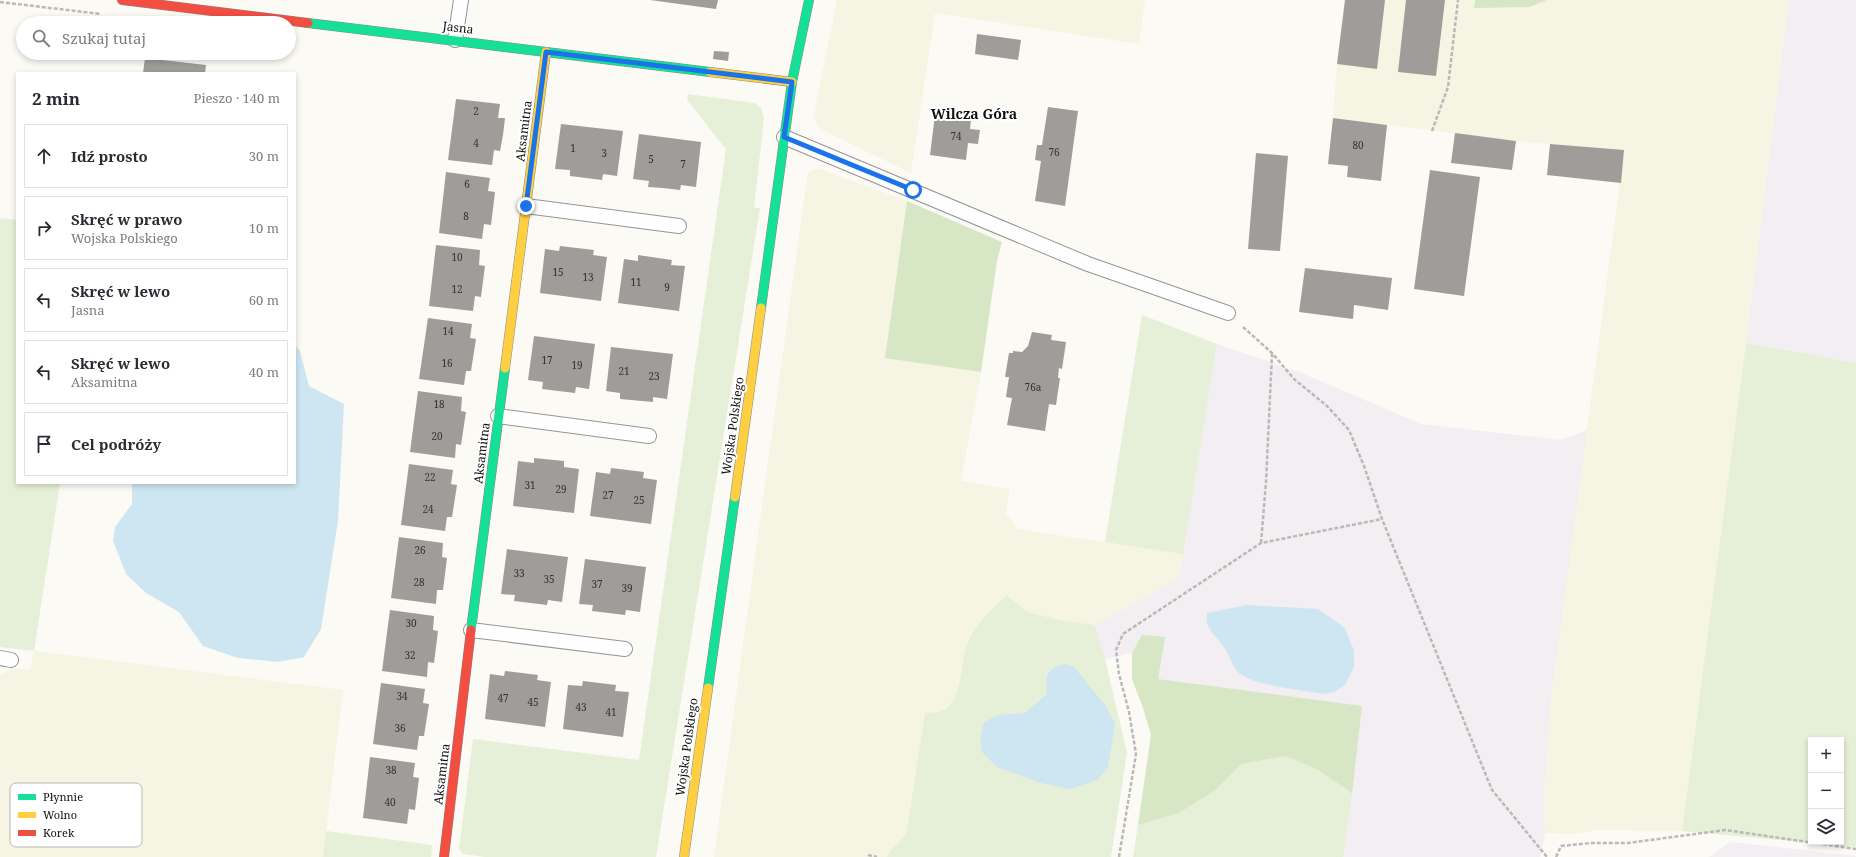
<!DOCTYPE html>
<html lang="pl">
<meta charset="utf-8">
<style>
body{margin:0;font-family:"Noto Serif",serif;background:#f2f2f3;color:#2b2b33}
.controls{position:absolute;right:12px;bottom:12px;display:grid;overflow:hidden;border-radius:0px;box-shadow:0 2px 6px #0003}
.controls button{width:36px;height:36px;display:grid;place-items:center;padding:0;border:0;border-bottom:1px solid #e1e1e2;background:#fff;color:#2b2b33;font:20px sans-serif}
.stop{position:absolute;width:12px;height:12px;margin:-9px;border:3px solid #1a73e8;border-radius:50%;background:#fff}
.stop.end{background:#1a73e8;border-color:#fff;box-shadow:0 1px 4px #0008}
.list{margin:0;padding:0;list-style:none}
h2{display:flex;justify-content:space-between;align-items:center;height:52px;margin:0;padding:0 16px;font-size:17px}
h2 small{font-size:13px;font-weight:400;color:#7c7c81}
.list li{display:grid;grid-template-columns:26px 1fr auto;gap:12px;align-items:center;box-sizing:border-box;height:64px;margin:0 8px 8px;padding:0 8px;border:1px solid #e1e1e2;border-radius:0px}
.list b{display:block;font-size:15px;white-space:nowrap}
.list p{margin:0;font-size:13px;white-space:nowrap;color:#7c7c81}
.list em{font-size:13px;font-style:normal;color:#7c7c81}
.icon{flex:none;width:22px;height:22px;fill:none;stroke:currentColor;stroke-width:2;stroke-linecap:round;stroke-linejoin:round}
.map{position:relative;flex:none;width:1856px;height:857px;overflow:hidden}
.search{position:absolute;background:#fff;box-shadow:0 2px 6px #0003;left:16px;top:16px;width:280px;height:44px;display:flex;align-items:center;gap:10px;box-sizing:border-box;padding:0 14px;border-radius:22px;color:#7c7c81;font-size:15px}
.panel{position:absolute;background:#fff;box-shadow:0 2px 6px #0003;left:16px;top:72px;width:280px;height:412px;border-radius:0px}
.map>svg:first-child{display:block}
.industrial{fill:#f2eef1}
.farmland{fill:#f6f4e2}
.green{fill:#e6efd7;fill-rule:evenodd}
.forest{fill:#d7e6c5}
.water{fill:#cee6f2}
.building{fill:#9f9d9a}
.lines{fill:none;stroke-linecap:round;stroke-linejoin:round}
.lane-casing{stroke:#959593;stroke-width:16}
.fast-casing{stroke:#8c8b89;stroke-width:10}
.slow-casing{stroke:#8c8b89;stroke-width:10}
.jam-casing{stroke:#8c8b89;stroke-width:10}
.path{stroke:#b9b9b8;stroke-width:2.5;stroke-dasharray:4 2;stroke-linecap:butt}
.lane{stroke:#fefefe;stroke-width:14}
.fast{stroke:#16e098;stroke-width:9}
.slow{stroke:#ffcf43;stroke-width:9}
.jam{stroke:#f24e42;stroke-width:9}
.route{stroke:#1a73e8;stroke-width:5}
.labels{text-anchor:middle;stroke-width:4;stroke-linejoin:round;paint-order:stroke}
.number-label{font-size:10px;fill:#333232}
.street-label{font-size:12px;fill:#0f0f0f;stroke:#fff}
.quarter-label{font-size:14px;font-weight:bold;fill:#0f0f0f;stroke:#fff}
.key{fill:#fff;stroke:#b7b7b7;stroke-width:1}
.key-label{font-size:11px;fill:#0f0f0f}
</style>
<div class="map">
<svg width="1856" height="857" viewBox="0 0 1856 857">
<rect width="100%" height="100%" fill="#fbfaf5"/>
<g class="industrial">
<path d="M1789,0H1856V363L1746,343Z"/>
<path d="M1217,344L1299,372L1421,424L1560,440L1588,430L1552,692L1544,794L1545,833L1540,857H1343L1361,706L1158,679L1142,636L1132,653L1105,659L1095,625L1179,578Z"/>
<path d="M1730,842L1856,856V857H1709Z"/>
</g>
<g class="farmland">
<path d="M837,0H1145L1139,44L935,13L911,173L822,130L813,119Z"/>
<path d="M1345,0H1475L1474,7H1529L1547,0H1789L1746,343L1682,831L1597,830L1574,834L1545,833L1544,794L1552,692L1624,151L1516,141L1333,118L1337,64Z"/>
<path d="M815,169H820L907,201L885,357L981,372L961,481L1010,489L1006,513L1017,529L1183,554L1179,578L1095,625L1059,620L1028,612L1008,595L967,645L958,690L951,705L941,711L925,713L906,835L890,851L887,857H714L806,185L808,173Z"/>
<path d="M34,651L343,690L323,857H0V676L12,668L30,670Z"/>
</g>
<g class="green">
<path d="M688,94L754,103L761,108L764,118L754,208H760L656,857H485L464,854L459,849L473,739L639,760L726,149L687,100Z"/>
<path d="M0,218L17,220V483H60L34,651L0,647Z"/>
<path d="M1142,315L1217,344L1183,554L1105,542Z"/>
<path d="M1746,343L1856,363V847L1682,831ZM1811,740H1841V842H1811Z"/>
<path d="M1007,595L1028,612L1059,620L1095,625L1105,659L1127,753L1111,857H887L890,851L906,835L925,713C930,712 936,713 941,711C963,704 960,663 967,645C974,624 992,610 1007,595Z"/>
<path d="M1286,756L1318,770L1352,793L1343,857H1133L1138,825L1179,813L1216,790L1242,764Z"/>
<path d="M326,831L432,845L431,857H323Z"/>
</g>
<g class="forest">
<path d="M1475,0H1547L1529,7L1474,8Z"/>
<path d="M907,201L1002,242L997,261L981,372L885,358Z"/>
<path d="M1142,635L1165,637L1158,679L1362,706L1352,793L1318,770L1286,756L1242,764L1216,790L1179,813L1138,825L1151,735L1143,708L1132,679V653Z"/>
</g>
<g class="water">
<path d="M295,345L300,351L309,386L344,404L338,521L321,629L304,657L278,662L238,658L203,646L179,612L146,593L126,574L113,541L115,527L132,504V483H295Z"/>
<path d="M1247,605L1318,609L1344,627L1354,650V667L1345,685L1334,692L1323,694C1303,690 1254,686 1239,673C1231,666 1230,655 1224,647C1215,633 1205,631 1207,613Z"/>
<path d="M1067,664L1074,667L1105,705L1115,723L1108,768L1097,780L1070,789L1041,783L997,767L982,752L980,739L984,722L999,715L1025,713L1047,694C1045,675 1046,668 1067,664Z"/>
</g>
<g class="building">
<path d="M650,0H718L716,9Z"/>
<path d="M1345,0H1385L1377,69L1337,64Z"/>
<path d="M1406,0H1445L1436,76L1398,72Z"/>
<path d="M977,34L1021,40L1018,60L975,54Z"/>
<path d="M714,51L729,52L728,61L713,59Z"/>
<path d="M145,58L206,65L205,73H143Z"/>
<path d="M456,99L500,104L498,118H505L503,135L500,151L494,150L492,165L448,160Z"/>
<path d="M1048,107L1078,111L1065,206L1035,201L1041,161L1035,160L1037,145H1042Z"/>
<path d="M935,115L971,119L970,129L980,130L978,144L968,143L966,160L930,155Z"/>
<path d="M1333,118L1387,125L1381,181L1347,177L1348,166L1328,164Z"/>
<path d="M561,124L623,131L617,176L603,174L602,180L570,176V170L555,169Z"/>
<path d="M1455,133L1516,141L1512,170L1451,163Z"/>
<path d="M639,134L701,142L696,187L681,185L680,190L663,188L648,187L649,181L633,179Z"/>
<path d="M1550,144L1624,150L1621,183L1547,175Z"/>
<path d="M1256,153L1288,156L1280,251L1248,249Z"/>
<path d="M1430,170L1480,177L1464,296L1414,289Z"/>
<path d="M446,172L490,178L488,191L495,192L491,225L484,224L482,239L439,233Z"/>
<path d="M436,245L480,250L479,265L485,266L481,297L475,296L473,311L429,306Z"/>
<path d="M560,246L594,250L593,255L607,257L601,301L540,293L545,249L559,251Z"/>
<path d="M638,255L672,260L671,265L685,266L679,311L618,303L624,259L638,261Z"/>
<path d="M1305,268L1392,278L1388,310L1354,305L1353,319L1299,312Z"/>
<path d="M428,318L472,324L470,338L476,339L471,371H466L464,385L419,379Z"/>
<path d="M1032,332L1052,335L1051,340L1066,342L1062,369L1059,368L1058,378H1060L1056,405L1049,404L1045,431L1007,425L1012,398L1006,397L1009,377H1005L1009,353H1013V351L1022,352L1028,346Z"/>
<path d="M534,336L595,344L589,389L576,387L575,393L542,389L543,382L528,380Z"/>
<path d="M611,347L673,354L667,399L653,397V402L620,399V393L606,391Z"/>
<path d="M418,391L462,397L461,411L466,412L461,445L456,444L455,458L410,452Z"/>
<path d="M534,458L564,461V467L579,469L574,513L513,506L518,461L534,463Z"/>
<path d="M409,464L453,470L451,484L457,485L452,517H447L445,531L401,525Z"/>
<path d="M611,468L644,472L643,478L657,480L651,524L590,516L596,472L610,474Z"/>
<path d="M399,537L443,543L442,557L447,558L443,590H437L436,604L391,598Z"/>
<path d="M507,549L568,557L562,602L548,600L547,605L531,603L514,601L515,595L501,594Z"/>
<path d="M585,559L646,567L640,612L626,610L625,615L592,611L593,605L579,604Z"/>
<path d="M390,610L434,616L433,630L438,631L434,663L428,662L427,677L382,671Z"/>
<path d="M505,671L538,675L537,680L551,682L545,727L485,719L490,674L504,676Z"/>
<path d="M583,681L616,685L615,691L629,692L623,737L563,729L568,685L582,686Z"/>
<path d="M381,683L425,689L423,703L429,704L424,736H419L417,750L373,744Z"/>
<path d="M370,757L415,763L413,777L419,778L415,810L409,809L407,824L363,818Z"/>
</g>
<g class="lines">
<defs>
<g id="lane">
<path d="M455,40L461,0"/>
<path d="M784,137L1088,264L1228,313"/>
<path d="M526,206L679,226"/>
<path d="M498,416L649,436"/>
<path d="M471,630L625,649"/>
<path d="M0,658L11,660"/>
</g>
<g id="fast">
<path d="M308,23L710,72"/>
<path d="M761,308L792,82L809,0"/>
<path d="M471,630L505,368"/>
<path d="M708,688L735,497"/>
</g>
<g id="slow">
<path d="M710,72L792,82"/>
<path d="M505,368L546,52"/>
<path d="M735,497L761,308"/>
<path d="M684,857L708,688"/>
</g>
<g id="jam">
<path d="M122,0L308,23"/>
<path d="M444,857L471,630"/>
</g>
</defs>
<use href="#lane" class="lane-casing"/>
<use href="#fast" class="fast-casing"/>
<use href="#slow" class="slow-casing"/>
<use href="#jam" class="jam-casing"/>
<g class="path">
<path d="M0,2L101,14"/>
<path d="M1432,131L1448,87L1458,0"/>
<path d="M1243,327L1272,353L1294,379L1327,406L1349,430L1364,466L1382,519L1492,790L1547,857"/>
<path d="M1261,543L1266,482L1272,354"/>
<path d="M868,855L877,857"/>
<path d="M1119,857L1136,754L1129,712L1119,674L1116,650L1123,634L1261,543L1382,519"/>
<path d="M1556,857L1561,846L1591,843H1628L1725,830L1856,849"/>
</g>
<use href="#lane" class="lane"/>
<use href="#fast" class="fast"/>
<use href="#slow" class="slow"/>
<use href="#jam" class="jam"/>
</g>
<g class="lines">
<path class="route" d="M526,206L546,52L792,82L784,137L913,190"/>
</g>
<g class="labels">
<g class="number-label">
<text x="476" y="115">2</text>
<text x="956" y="140">74</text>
<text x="476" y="147">4</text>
<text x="1358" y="149">80</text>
<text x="573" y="152">1</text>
<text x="1054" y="156">76</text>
<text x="604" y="157">3</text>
<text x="651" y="163">5</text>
<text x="683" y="168">7</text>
<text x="467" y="188">6</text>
<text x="466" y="220">8</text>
<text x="457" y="261">10</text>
<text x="558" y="276">15</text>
<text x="588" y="281">13</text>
<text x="636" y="286">11</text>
<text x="667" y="291">9</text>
<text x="457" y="293">12</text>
<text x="448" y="335">14</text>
<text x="547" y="364">17</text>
<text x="447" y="367">16</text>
<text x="577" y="369">19</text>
<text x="624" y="375">21</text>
<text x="654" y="380">23</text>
<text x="1033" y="391">76a</text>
<text x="439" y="408">18</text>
<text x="437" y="440">20</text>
<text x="430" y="481">22</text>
<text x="530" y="489">31</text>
<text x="561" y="493">29</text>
<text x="608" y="499">27</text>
<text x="639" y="504">25</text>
<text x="428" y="513">24</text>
<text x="420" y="554">26</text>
<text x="519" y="577">33</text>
<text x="549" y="583">35</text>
<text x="419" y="586">28</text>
<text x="597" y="588">37</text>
<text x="627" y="592">39</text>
<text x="411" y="627">30</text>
<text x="410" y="659">32</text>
<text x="402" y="700">34</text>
<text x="503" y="702">47</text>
<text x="533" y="706">45</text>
<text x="581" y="711">43</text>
<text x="611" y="716">41</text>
<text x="400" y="732">36</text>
<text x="391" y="774">38</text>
<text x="390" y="806">40</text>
</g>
<g class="street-label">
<text transform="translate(458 28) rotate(7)" y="4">Jasna</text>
<text transform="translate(524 131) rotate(-83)" y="4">Aksamitna</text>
<text transform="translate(733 426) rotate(-82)" y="4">Wojska Polskiego</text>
<text transform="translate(482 453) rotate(-83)" y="4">Aksamitna</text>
<text transform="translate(687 747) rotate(-82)" y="4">Wojska Polskiego</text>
<text transform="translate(442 774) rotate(-83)" y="4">Aksamitna</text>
</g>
<g class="quarter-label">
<text x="974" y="119">Wilcza Góra</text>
</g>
</g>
<rect x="10" y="783" width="132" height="64" rx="6" class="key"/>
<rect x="18" y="794" width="18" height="6" fill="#16e098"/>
<rect x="18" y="812" width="18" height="6" fill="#ffcf43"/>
<rect x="18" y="830" width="18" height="6" fill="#f24e42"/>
<g class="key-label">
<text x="43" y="801">Płynnie</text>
<text x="43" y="819">Wolno</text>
<text x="43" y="837">Korek</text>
</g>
</svg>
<div class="controls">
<button>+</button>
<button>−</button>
<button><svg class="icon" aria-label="layers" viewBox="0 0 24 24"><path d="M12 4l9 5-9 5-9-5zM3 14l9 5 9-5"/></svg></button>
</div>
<div class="stop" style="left:913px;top:190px"></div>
<div class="stop end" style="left:526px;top:206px"></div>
<div class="search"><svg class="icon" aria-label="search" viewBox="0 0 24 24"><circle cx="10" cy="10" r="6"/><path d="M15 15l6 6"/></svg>Szukaj tutaj</div>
<section class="panel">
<h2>2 min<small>Pieszo · 140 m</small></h2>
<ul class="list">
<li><svg class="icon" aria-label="ahead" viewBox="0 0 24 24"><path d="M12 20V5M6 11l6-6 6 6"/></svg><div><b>Idź prosto</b></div><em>30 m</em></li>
<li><svg class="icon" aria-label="right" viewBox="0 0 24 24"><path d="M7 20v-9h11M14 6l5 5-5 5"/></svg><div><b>Skręć w prawo</b><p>Wojska Polskiego</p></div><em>10 m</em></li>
<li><svg class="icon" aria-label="left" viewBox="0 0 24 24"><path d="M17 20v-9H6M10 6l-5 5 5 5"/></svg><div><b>Skręć w lewo</b><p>Jasna</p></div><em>60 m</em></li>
<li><svg class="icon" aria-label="left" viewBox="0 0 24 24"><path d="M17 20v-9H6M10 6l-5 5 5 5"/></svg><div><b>Skręć w lewo</b><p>Aksamitna</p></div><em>40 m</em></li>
<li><svg class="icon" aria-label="arrive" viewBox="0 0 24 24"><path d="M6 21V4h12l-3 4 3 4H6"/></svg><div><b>Cel podróży</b></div></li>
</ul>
</section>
</div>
